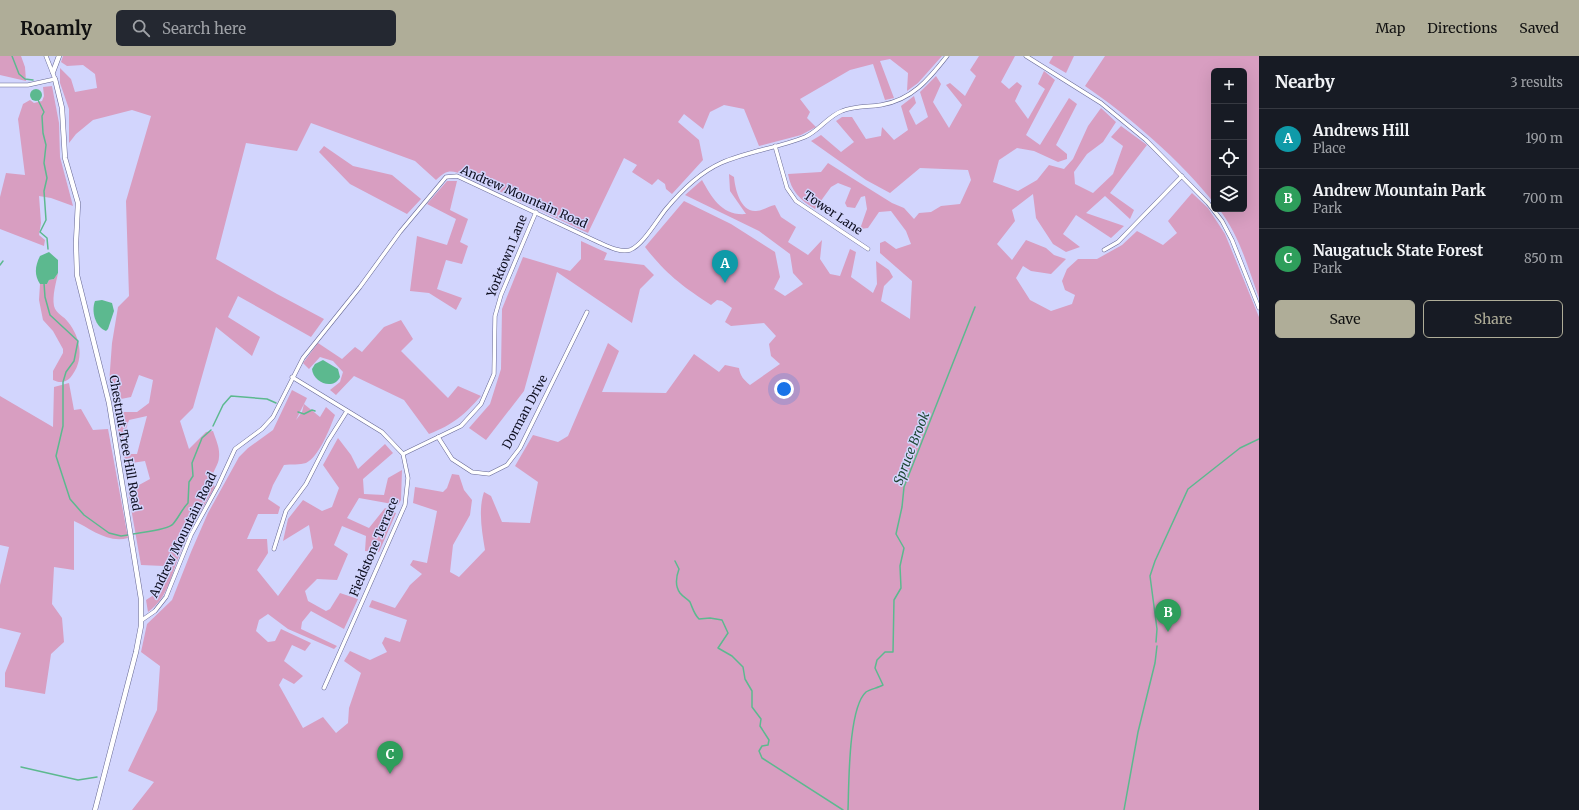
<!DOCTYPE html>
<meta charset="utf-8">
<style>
body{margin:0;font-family:Merriweather,serif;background:#242831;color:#f1f3f6}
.controls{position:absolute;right:12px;top:12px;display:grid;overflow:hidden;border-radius:6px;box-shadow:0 4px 16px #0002}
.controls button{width:36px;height:36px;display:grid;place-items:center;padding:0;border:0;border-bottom:1px solid #363941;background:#171b24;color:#f1f3f6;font:20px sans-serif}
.you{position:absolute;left:784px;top:333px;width:14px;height:14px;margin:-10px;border:3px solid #fff;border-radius:50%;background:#1a73e8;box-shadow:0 0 0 6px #1a73e833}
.badge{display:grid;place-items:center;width:26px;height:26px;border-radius:50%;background:#afad98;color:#fff;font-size:13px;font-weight:700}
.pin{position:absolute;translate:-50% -33px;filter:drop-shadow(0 1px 2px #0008)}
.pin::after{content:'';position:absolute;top:21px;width:14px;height:12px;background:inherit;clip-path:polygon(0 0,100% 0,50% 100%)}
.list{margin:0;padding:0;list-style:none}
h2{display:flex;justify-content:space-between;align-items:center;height:52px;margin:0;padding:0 16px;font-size:17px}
h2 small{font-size:13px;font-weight:400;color:#9ea1a6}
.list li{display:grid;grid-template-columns:26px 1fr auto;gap:12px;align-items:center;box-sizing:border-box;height:60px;padding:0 16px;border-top:1px solid #363941}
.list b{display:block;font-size:15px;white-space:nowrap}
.list p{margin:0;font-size:13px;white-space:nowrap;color:#9ea1a6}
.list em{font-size:13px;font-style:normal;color:#9ea1a6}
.actions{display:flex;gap:8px;padding:12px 16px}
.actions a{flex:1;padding:9px 0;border:1px solid #afad98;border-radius:6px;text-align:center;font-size:14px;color:#afad98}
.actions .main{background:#afad98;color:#111}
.icon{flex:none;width:22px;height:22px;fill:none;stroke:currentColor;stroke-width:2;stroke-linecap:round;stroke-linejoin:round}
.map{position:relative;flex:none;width:1259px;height:754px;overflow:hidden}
header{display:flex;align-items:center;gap:24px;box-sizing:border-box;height:56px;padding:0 20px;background:#afad98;color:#111}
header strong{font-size:19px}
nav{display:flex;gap:22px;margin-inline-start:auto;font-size:14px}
.search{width:280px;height:36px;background:#242831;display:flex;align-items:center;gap:10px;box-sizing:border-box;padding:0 14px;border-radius:6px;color:#9ea1a6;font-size:15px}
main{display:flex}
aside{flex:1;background:#171b24}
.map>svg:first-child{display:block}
.green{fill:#d89ec1}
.water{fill:#5cb98f}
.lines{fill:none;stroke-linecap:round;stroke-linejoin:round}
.stream{stroke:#5cb98f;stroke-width:1.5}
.minor-casing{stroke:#666894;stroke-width:4.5}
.tertiary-casing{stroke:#666894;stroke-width:5.5}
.minor{stroke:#fff;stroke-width:3.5}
.tertiary{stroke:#fff;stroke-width:4.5}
.labels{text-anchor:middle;stroke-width:3;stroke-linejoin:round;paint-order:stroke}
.street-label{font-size:12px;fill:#0e0e1f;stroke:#d2d5fd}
.water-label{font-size:13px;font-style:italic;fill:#1e4634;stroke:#d2d5fd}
</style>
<header>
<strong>Roamly</strong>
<div class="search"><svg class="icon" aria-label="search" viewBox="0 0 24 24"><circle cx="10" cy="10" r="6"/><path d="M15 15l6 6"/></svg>Search here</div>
<nav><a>Map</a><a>Directions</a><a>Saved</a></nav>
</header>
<main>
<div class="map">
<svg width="1259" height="754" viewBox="0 0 1259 754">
<rect width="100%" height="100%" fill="#d2d5fd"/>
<g class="green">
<path d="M0,0H21L25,11L26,25L0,19Z"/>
<path d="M63,0H942L918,27L907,35L908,17L890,3L880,5L894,42L885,44L873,8L850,14L800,43L810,56L807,62L816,71L801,79L759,90L744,53L724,49L710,56L703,73L684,58L678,66L699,84L703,104L672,138L666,133L665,128L658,123L652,129L632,116L637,109L624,102L588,177L465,119C451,114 447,113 436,124L415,105L311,67L297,95L246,87L216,203L277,238L324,263L311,281L238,240L228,261L260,281L252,300L216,271L193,352L180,365L189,393L206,376L213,375C216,384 220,392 219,401C219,412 206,420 215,431C203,451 191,471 182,493C171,517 170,540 148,556L146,544L163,533L164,510L141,509L128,435L150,423L145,405L125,408L124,398H137L147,360L129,364L120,391L116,356H137L149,347L153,324L139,319L131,341L121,343L118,328H109L112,287L118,251L129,240L126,145L151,60L132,54L93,64L76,78L69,87V53L60,27V12L71,23L75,36L97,32L95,18L83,9L67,10L61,6Z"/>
<path d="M979,0H1015L1001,26L1009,33L1017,26L1022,30L1015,45L1028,63L1045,33L1038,28L1044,15L1055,24L1026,79L1040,89L1069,42L1077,48L1056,89L1067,98V103L1058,106L1034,95L1017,92L999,104L993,126L1018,135L1037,124L1049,109L1064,113L1073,103L1088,70L1101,52L1116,66L1103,86L1087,98L1074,116L1075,128L1093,137L1113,118L1123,90L1111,81L1121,70L1147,89L1110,137L1134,154L1130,163L1105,140L1086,157L1124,170L1111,182L1076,159L1063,178L1080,191L1066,196L1053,188L1036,162L1033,138L1012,154L1015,165L997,188L1012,204L1026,184L1046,192L1054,199L1066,203L1051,218L1031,215L1023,210L1016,222L1030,244L1051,255L1072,248L1075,239L1065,234L1062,225L1067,213L1078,203H1097L1122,189L1137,175L1163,189L1177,177L1168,165L1192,137L1208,152L1225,178L1259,261V754H132L154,726L128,715L157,654L160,610L141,596L147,568L172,544L191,496L208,457L239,401L248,392L273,374L292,334L307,342L296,364L302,356L304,348L320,361L326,351L335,359C330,372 319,401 306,407C300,409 291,408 284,409L273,429L268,443L280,451L278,458H258L247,483H267L268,497L257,514L278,540L313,492L309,469L283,485L288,463L303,444L322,455L332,451L339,432L323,409L338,382L351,399L358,413L385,388L393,397L363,423L364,438L384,439L388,422L402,414L401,444L398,449L359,442L347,462L369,472L385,452L396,457L379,496L365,495L366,480L342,470L334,489L348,498L337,524L317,523L305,535L308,545L326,555L330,553L340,537L358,543L344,573L311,555L302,566L301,573L337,590L334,593L288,573L268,558L259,564L256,575L268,586L275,585L281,573L311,587L305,595L292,589L284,605L303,620L294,628L283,622L279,629L303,672L323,661L336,677L348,667L349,652L361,617L344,605L350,595L370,604L387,596L382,587L385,581L400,586L407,564L369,551L372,544L395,552L410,529L422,518L410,509L413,504L427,507L437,455L413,447L415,431L443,436L447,432L452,418L459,419L464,434L472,444L470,459L453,489L450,516L459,521L485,494C482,476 478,454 484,436L491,440L502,466L530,467L538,426L515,410L533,379L558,386L568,380L608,287L619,295L602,336L666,337L694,298L719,316L725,309L739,312C740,320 744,324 750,329L780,308L771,300L769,288L776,280L764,267L731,270L725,266L732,252L722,245L717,244L711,249C682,230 666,218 645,191L684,145L731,168L775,196L780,221L774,233L785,240L803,228L793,217L790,198L759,175L685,139L702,124C712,142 722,160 746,158L730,135L729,118L734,121C735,132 740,156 756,155C762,155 769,150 775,149L781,161L796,171L788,186L808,199L822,184L820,203L830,218L840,220L850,193L856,196L851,221L873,237L877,228L876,205L889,214L893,221L884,230L881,245L910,263L912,225L880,197V187L885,185L896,193L911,188L906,175L891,155L879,156L868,172L860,173L867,153L865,140L861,141L855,152L847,151L845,147L851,132L838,127L831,131L815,153C800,144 791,135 788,118L821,116L828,107L892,147L904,152L914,163L919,157L931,156L941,150L960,148L971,124L968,114L920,112L890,137L866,124L811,85L821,79L841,96L854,86L836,65L842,61H852L866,83L881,80L882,71L894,84L908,74L901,50L914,40L916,47L909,55L916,69L928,61L920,36L936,20L941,28L933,46L949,72L962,49L946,29L950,27L965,40L976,20L970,14Z"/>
<path d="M1053,0H1074L1066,17L1049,7Z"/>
<path d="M1105,0H1259V242C1248,211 1239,179 1219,153H1244V15H1214V147C1182,106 1128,59 1085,30Z"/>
<path d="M52,30L59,67L60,101L73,150L51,142L39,140L41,167L39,179L45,184L44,190L0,173V141L6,117L25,119L18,63L23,48L30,44L34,47L42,45L44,40L43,31Z"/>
<path d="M324,90L353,110L392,119L421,143L407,158L350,128L319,96Z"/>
<path d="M447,125H457L450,154L468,163L460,186L468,190L462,208L446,204L437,233L462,242L456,254L429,237L410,235L417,180L447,189L456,163L427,148Z"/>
<path d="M581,185L607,197L604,204L644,209L654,219L640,233L632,267L557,216L524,335L486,384L469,372L490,348L501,313L502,253L523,201L570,215L581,203Z"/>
<path d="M58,217C56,227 52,240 54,250C56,258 64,260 68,266C81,282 85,305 70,322C65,327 59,327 53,324V315L63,297V293L53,275L43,264L39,244L40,228H47L49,224L54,223Z"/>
<path d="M401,264L413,283L401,295L448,342L458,330L481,340C463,360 454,368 429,378L404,344L354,320L336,339L330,334L340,326L343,316L333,305L320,301L309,313L303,307L318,287L342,303L355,291L362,296L384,271Z"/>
<path d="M69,327L74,354L81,353L93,374L108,373L128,482C108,488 90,472 74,465V514L54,511L52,548L62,562L64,586L51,598L45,638L5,631V617L21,577L0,572V529L9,491L0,489V340L53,371L54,331Z"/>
</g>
<g class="water">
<circle cx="36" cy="39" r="6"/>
<path d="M49,196L58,204V217L54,223L49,224L47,228H40C34,219 35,210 40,200Z"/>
<path d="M102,244L112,247L114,255L108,273L106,275C95,271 91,255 95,245Z"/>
<path d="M323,304L338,313L340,321C333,335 313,326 312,313L315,308Z"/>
</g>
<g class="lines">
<g class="stream">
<path d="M12,0L19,18L25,23L33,24"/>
<path d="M38,44L44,56L42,60L43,77L46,89L44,107L47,122L44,135L46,164L40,176L47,182L48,193"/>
<path d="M0,209L3,205"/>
<path d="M44,227L45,241L50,259L78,285L74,305L66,316L63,326V370L56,400L70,443L84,459L109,477L121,480L128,479"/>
<path d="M298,356L304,358L312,354L315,355"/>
<path d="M213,370L223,349L231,340L267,343L276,347"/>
<path d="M133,478C143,476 168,474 173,468C179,461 182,453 188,447L189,426L193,420L192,407L202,382L211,374"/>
<path d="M675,505L679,513C676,521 675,530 680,537C683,541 688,543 690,546C693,553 694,558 699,563L710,562L722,564L728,577L718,592L732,600L743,611L745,623L752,635V651L761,663L760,670L769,684L768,689L762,690L759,695L762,702L843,754"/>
<path d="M1156,586L1157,573L1150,520L1155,505L1188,433L1240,392L1259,383"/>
<path d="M21,711L78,724L97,721"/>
<path d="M848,754C849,730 848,652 866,636C870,633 878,632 883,629L875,612L877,604L885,596H893L894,544L901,532L900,510L904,492L896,478L902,451L904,431L975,251"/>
<path d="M1124,754L1138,676L1155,607L1157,590"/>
</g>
<defs>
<g id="minor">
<path d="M1026,0L1101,47L1146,84L1208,147L1222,165L1232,184L1259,252"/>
<path d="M0,29H28L55,23L46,0"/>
<path d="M775,90L787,132L796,145L868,193"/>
<path d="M1104,194L1118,186L1182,120"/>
<path d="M292,321L382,376L403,398L408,422L405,449L324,632"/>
<path d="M438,381L452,403L472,416L489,418L507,409L520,392L587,256"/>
<path d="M403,398L461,370L481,348L494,318L495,260L501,239L536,156"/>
<path d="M274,493L286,455L306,428L328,385L347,355"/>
<path d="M142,564L155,555L166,541L191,479L218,430L235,393L262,373L273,361L303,302L360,231L400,176L446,121L457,120L598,186C607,190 620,197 630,194C643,189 657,164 666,153C681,135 699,117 721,107C748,95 778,92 805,81C819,75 828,60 842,55C854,50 868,51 881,49C912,44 929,23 947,0"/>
</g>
<g id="tertiary">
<path d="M53,16L59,0"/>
<path d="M55,23L62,52L65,102L78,147L76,187L77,219L109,347L141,543V570L136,596L95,754"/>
</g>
</defs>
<use href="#minor" class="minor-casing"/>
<use href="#tertiary" class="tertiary-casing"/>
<use href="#minor" class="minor"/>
<use href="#tertiary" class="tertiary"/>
</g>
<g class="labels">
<g class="street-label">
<text transform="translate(524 141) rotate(24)" y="4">Andrew Mountain Road</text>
<text transform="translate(833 157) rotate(34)" y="4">Tower Lane</text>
<text transform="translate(507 200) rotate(-68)" y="4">Yorktown Lane</text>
<text transform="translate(525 356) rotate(-62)" y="4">Dorman Drive</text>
<text transform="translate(125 387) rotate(80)" y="4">Chestnut Tree Hill Road</text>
<text transform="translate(183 479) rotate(-64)" y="4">Andrew Mountain Road</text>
<text transform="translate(374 491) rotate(-67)" y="4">Fieldstone Terrace</text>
</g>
<g class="water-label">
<text transform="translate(911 392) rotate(-69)" y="5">Spruce Brook</text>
</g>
</g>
</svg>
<div class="controls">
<button>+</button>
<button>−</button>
<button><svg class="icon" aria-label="locate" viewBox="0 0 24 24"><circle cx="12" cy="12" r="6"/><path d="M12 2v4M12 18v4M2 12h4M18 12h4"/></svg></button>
<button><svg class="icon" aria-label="layers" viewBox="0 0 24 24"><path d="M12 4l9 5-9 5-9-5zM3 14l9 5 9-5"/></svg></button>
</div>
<div class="you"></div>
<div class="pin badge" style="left:725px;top:227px;background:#0f9aa8">A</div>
<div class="pin badge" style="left:1168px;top:576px;background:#2e9e5b">B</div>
<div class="pin badge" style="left:390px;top:718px;background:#2e9e5b">C</div>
</div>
<aside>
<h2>Nearby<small>3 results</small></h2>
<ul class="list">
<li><span class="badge" style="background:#0f9aa8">A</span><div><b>Andrews Hill</b><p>Place</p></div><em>190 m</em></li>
<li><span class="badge" style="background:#2e9e5b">B</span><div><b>Andrew Mountain Park</b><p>Park</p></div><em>700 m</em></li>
<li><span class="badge" style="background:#2e9e5b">C</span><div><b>Naugatuck State Forest</b><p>Park</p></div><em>850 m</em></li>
</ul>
<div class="actions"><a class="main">Save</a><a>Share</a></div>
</aside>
</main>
